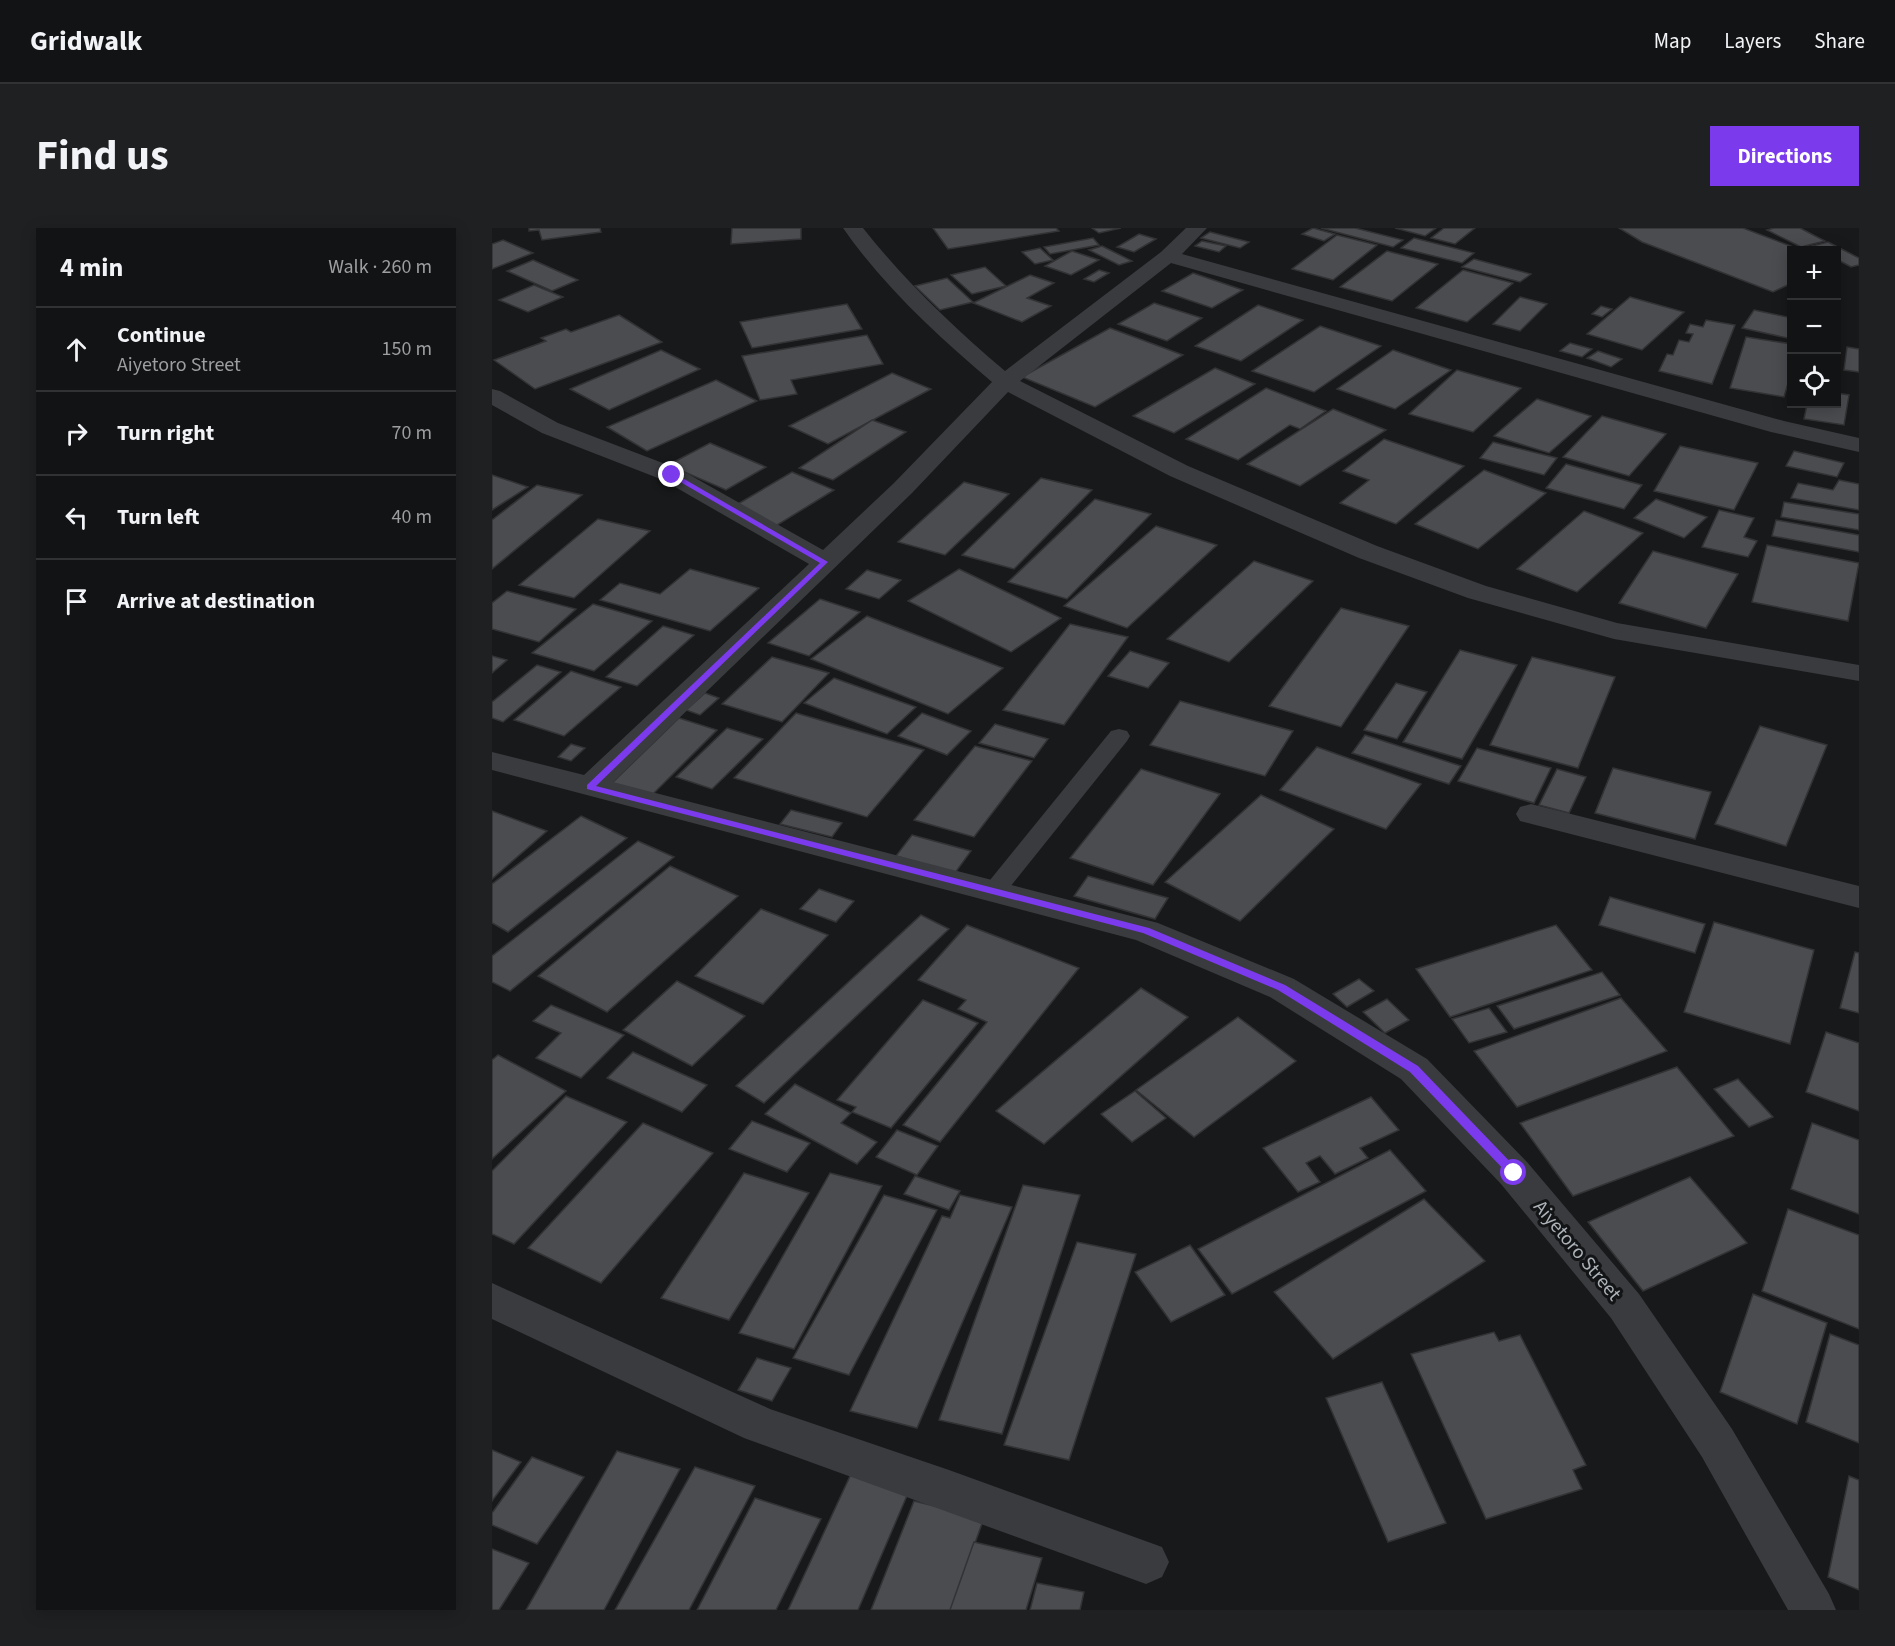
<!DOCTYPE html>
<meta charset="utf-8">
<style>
body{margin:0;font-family:"Source Sans 3",sans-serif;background:#1f2022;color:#f1f3f6}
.controls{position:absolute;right:18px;top:18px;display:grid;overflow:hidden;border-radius:0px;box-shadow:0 3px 15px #0003}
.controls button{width:54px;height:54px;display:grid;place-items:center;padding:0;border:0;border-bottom:2px solid #313234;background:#121314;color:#f1f3f6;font:30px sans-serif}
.stop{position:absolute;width:18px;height:18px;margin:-14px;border:4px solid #7c3aed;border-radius:50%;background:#fff}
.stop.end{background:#7c3aed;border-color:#fff;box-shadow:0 2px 6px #0008}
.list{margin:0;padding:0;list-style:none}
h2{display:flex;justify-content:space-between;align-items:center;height:78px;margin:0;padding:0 24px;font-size:26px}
h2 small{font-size:20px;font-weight:400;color:#9c9ea0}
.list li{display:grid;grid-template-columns:39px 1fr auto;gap:18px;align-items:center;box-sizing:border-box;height:84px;padding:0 24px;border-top:2px solid #313234}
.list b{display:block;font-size:22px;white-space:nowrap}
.list p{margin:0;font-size:20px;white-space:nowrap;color:#9c9ea0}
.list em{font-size:20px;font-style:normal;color:#9c9ea0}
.icon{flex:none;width:33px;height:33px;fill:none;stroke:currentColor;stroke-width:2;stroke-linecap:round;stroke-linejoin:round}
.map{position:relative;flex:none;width:1367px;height:1382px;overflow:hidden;border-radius:0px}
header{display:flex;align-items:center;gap:36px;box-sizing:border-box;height:84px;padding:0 30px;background:#121314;border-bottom:2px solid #313234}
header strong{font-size:28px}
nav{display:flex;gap:33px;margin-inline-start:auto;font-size:21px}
.intro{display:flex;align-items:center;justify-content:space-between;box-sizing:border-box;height:144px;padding:0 36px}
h1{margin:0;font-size:42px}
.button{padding:15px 27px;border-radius:0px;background:#7c3aed;color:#fff;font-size:21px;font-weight:700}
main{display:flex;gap:36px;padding:0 36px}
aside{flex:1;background:#121314;border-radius:0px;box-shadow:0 3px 15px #0003}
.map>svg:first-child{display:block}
.building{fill:#4a4c4f;stroke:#333336;stroke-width:1.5}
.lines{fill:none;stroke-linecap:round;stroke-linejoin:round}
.service{fill:#3a3b3f;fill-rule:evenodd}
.minor{fill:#3a3b3f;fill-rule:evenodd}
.route{fill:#7c3aed}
.labels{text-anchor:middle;stroke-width:6;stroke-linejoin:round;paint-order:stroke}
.street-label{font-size:20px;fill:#acb2b8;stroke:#131415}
</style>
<header>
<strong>Gridwalk</strong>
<nav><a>Map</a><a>Layers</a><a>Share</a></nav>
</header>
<div class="intro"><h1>Find us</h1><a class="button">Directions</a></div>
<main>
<aside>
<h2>4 min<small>Walk · 260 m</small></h2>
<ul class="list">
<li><svg class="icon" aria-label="ahead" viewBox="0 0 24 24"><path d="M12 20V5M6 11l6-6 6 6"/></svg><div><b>Continue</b><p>Aiyetoro Street</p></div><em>150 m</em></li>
<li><svg class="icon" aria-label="right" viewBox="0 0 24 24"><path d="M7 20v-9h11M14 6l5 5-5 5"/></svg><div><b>Turn right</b></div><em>70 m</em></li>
<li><svg class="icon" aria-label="left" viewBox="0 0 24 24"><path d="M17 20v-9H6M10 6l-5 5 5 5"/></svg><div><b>Turn left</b></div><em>40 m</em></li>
<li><svg class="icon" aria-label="arrive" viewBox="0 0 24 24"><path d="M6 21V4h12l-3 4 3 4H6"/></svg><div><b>Arrive at destination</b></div></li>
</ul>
</aside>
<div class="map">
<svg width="1367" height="1382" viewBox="0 0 1367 1382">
<rect width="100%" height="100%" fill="#18191a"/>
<g class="building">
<path d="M37,0H108L109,4L50,12L47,2L37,3Z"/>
<path d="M240,0H309V11L239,16Z"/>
<path d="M441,0H564L567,3L456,21Z"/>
<path d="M600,0H629L607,5Z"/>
<path d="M821,0L843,6L832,13L810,6Z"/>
<path d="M829,0H863L911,12L901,19Z"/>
<path d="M903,0H944L933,8Z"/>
<path d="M952,0H983L963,16L939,10Z"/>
<path d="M1127,0H1251L1309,22H1300V55L1281,64L1150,14Z"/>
<path d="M1282,0H1308L1333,13L1309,19L1275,2Z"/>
<path d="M718,4L757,14L748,20L709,10Z"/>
<path d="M647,6L664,11L642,24L625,19Z"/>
<path d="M845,7L885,17L841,52L800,41Z"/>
<path d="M601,10L607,17L558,26L552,19Z"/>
<path d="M922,10L982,25L970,35L909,20Z"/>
<path d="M11,12L41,25L0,41V16Z"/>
<path d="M710,13L734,18L727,24L703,18Z"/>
<path d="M1336,14L1367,30V37L1359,39L1344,31V22H1328L1320,18Z"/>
<path d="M610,18L640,33L627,37L597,22Z"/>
<path d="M548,20L561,32L543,36L530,24Z"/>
<path d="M580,23L607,32L579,47L553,38Z"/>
<path d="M895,23L946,36L900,73L848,59Z"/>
<path d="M982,31L1039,46L1028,54L970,39Z"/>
<path d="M41,32L86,52L60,63L15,43Z"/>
<path d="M493,39L514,58L480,66L459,47Z"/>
<path d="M607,42L617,45L602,54L592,51Z"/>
<path d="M971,42L1021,55L975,94L924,80Z"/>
<path d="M701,45L751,62L720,80L670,63Z"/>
<path d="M538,47L562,55L535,70L559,78L530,94L481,75Z"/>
<path d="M455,50L481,74L448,82L423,58Z"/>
<path d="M42,57L71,69L36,84L7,72Z"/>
<path d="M1028,69L1055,76L1028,103L1001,96Z"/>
<path d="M1138,69L1192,84L1150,122L1095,106Z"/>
<path d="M662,75L710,90L675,113L626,96Z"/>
<path d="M355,76L370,101L260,120L248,94Z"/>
<path d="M766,77L811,92L749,133L703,118Z"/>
<path d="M1109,78L1120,81L1110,89L1100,86Z"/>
<path d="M1262,82L1300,90V111L1250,100Z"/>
<path d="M127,87L170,114L43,161L2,132L54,113L49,110L74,101L79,104Z"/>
<path d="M1214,92L1243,97L1220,156L1167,143L1175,126L1181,127L1187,112L1197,114L1201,106L1194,105L1198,96L1211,99Z"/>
<path d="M828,98L889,118L822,164L760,143Z"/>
<path d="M618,100L691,127L603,179L530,149Z"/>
<path d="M375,107L391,136L299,152L305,166L268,172L250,128Z"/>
<path d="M1254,109L1300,116V142L1292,169L1238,160Z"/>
<path d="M1078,115L1100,121L1090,129L1068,123Z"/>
<path d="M1355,119L1367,121V144L1352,142Z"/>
<path d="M169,122L208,141L117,182L78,161Z"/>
<path d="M901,122L959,142L903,181L845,161Z"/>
<path d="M1106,123L1130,131L1119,139L1095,130Z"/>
<path d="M723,140L763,156L682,205L641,188Z"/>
<path d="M965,142L1029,160L981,204L917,186Z"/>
<path d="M400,145L439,161L336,216L297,198Z"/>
<path d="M224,152L265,173L155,223L115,199Z"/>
<path d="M774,160L834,183L808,201L798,197L746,232L694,211Z"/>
<path d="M1344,165L1357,167L1352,197L1312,191L1315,176H1344Z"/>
<path d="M1045,171L1099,188L1057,225L1002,208Z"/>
<path d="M841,181L894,202L808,258L755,236Z"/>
<path d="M1110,188L1174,206L1137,248L1071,229Z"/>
<path d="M380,192L414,204L341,252L307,240Z"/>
<path d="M892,211L972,238L904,296L848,275L877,252L851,243Z"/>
<path d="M1001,214L1065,230L1052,247L988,230Z"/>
<path d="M218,215L274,239L234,262L176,237Z"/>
<path d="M1188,218L1266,235L1242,282L1162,263Z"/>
<path d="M1302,223L1352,235L1345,249L1294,238Z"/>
<path d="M1074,236L1150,257L1132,281L1054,260Z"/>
<path d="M992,242L1054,265L986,321L923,296Z"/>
<path d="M300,244L342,262L282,299L239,280Z"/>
<path d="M0,247L36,259L0,282Z"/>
<path d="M549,250L600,262L522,341L470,327Z"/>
<path d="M1347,252L1367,256V282L1299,270L1306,255L1341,262Z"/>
<path d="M472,254L517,266L453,327L406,314Z"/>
<path d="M45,257L90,267L0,341V292Z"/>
<path d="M603,271L659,286L575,371L516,354Z"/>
<path d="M1164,271L1215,289L1192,310L1142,290Z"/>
<path d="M1292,274L1367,286V302L1289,289Z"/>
<path d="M1227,282L1262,290L1252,309L1265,313L1256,329L1210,319Z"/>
<path d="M1092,283L1151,305L1085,364L1025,341Z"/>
<path d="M106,291L158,303L82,370L27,357Z"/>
<path d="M1284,292L1367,307V324L1280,308Z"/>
<path d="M664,298L725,317L635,400L572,378Z"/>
<path d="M1275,317L1367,335L1356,393L1260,374Z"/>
<path d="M1161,323L1246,346L1214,400L1127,375Z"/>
<path d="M762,333L821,353L737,434L675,411Z"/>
<path d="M198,341L267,360L218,403L108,372L128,355L168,366Z"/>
<path d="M467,341L569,390L519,424L416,373Z"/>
<path d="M375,342L409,352L387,371L354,361Z"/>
<path d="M15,363L84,381L47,414L0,401V375Z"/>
<path d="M328,371L368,384L317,428L276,415Z"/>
<path d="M101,376L160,393L102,443L40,425Z"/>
<path d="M849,380L917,398L849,499L777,478Z"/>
<path d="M375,388L511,440L456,486L319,431Z"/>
<path d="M578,396L636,409L572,497L511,482Z"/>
<path d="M171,398L202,407L145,458L114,449Z"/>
<path d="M968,422L1025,437L970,531L911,514Z"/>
<path d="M638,423L677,435L656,460L616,448Z"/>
<path d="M0,428L15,432L0,445Z"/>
<path d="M280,429L337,445L290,494L230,476Z"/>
<path d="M1040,429L1123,449L1086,540L998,517Z"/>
<path d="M45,437L69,444L11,494L0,490V474Z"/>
<path d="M79,443L129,459L72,508L22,492Z"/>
<path d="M342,450L424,479L395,506L312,475Z"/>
<path d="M904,455L935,464L905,511L872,502Z"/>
<path d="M213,465L227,470L208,487L194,482Z"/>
<path d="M688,473L801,503L773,548L658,517Z"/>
<path d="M304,485L432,522L375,589L242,550Z"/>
<path d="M430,485L479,503L455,527L406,508Z"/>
<path d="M187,490L225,502L159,568L119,556Z"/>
<path d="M503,496L556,511L542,530L487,515Z"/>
<path d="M1268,498L1335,517L1294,618L1223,596Z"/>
<path d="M235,500L271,511L220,561L184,549Z"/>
<path d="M873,507L969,538L957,556L860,525Z"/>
<path d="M79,516L93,520L79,533L66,529Z"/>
<path d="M483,518L540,533L482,609L422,592Z"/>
<path d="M825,519L929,556L894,601L788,562Z"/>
<path d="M985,520L1059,540L1042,575L966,553Z"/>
<path d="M1121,540L1219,564L1203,611L1103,585Z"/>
<path d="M649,541L728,566L661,657L578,630Z"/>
<path d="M1065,541L1094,549L1077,585L1047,577Z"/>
<path d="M769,567L842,601L748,693L673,654Z"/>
<path d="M299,582L350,595L340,609L288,596Z"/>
<path d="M0,583L55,603L0,651Z"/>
<path d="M89,588L135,610L16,704L0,695V656Z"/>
<path d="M420,607L479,623L463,645L404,628Z"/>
<path d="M146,613L182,629L18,763L0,754V728Z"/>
<path d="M178,638L246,668L115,784L46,748Z"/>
<path d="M596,648L676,670L663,691L582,668Z"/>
<path d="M327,661L362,673L344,694L308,681Z"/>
<path d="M1118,669L1213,696L1203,725L1107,697Z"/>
<path d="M269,681L336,707L271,776L203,748Z"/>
<path d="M429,687L457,701L272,875L244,858Z"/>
<path d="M1222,694L1322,722L1298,816L1192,784Z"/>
<path d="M475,697L587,740L448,914L411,897L495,794L466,781L474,772L426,752Z"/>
<path d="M1064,697L1100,742L958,789L924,741Z"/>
<path d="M1363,724L1367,725V785L1348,780Z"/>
<path d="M1110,744L1128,767L1022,801L1005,778Z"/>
<path d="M867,751L882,763L855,779L841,766Z"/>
<path d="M185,753L253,788L200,838L131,802Z"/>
<path d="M649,760L696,789L552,916L504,883Z"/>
<path d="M1129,770L1175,823L1025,879L982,823Z"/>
<path d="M895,771L917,792L893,805L871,784Z"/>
<path d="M431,772L486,795L399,900L360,884L364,879L345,872Z"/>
<path d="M59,777L132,807L89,850L44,830L69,805L41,793Z"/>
<path d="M997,780L1015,804L977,815L960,791Z"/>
<path d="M746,789L804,833L702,909L644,862Z"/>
<path d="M1334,804L1367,815V883L1314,864Z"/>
<path d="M141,824L215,857L190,884L115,850Z"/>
<path d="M6,827L74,863L0,931V832Z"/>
<path d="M1185,839L1242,908L1081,968L1028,895Z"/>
<path d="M1246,851L1281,889L1257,899L1222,861Z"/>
<path d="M303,856L359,885L349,895L385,914L365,936L273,886Z"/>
<path d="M643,863L674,890L640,914L609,886Z"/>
<path d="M74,868L135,894L22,1016L0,1006V943Z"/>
<path d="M879,869L907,902L868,920L876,930L843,946L828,928L814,935L828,954L806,964L771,920Z"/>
<path d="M260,893L318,915L295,944L237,921Z"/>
<path d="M151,895L221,925L109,1055L36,1020Z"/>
<path d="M1320,895L1367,912V986L1299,961Z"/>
<path d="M405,902L446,918L425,947L384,929Z"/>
<path d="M898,922L934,963L740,1066L706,1021Z"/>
<path d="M252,945L317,965L237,1092L169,1070Z"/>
<path d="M338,945L390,958L302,1121L247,1105Z"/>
<path d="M423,948L468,963L457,982L412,966Z"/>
<path d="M1198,949L1255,1015L1151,1063L1096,994Z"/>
<path d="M531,957L588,967L510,1206L447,1192Z"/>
<path d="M392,967L445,982L357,1147L301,1130Z"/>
<path d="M468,967L520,979L425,1200L358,1183L450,988L458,990Z"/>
<path d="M932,971L993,1033L841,1131L782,1064Z"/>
<path d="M1296,981L1367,1007V1101L1270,1063Z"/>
<path d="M585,1014L644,1026L577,1232L512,1217Z"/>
<path d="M698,1017L733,1067L679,1094L643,1044Z"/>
<path d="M1261,1066L1335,1095L1305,1196L1228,1164Z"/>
<path d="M1002,1104L1007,1113L1028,1107L1094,1237L1081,1242L1090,1261L994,1291L919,1126Z"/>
<path d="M1338,1106L1367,1117V1215L1314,1194Z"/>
<path d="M265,1130L299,1140L280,1173L246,1162Z"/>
<path d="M890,1154L954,1295L896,1314L834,1170Z"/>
<path d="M0,1222L29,1234L0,1273Z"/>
<path d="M125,1223L188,1241L112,1382H34Z"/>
<path d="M40,1229L92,1249L45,1316L0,1297V1285Z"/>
<path d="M203,1239L263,1258L197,1382H123Z"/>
<path d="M359,1246L417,1263L366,1382H296Z"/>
<path d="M1357,1248L1367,1252V1362L1336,1349Z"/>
<path d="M263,1270L329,1291L284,1382H205Z"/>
<path d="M422,1273L492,1290L459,1382H379Z"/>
<path d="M482,1314L550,1330L534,1382H458Z"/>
<path d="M0,1321L37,1335L7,1382H0Z"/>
<path d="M545,1355L592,1364L588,1382H538Z"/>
</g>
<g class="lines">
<path class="service" d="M627,501L635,503L638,508L635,513L510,669L502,671L494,669L490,663L494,657L619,503Z"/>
<g class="minor">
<path d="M351,0H371C413,53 461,99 513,143L669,24L694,0H715L690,26L1292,193L1367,210V224L1279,204L679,35L528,153L696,238L885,318L994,358L1125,395L1367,437V453L1122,411L976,370L867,330L678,248L516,164L420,265L121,554L666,695L802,751L935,831L1035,934L1147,1066L1240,1201L1337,1366L1344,1382H1296L1210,1229L1119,1090L1009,956L909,851L778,769L644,712L0,542V524L92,547L317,336L171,252L50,205L0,177V161L8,163L66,195L189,242L331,322L402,255L500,154C446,108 392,59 351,0Z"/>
<path d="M1039,576L1367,658V680L1028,593L1024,586L1028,579Z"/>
<path d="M0,1055L278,1181L457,1242L670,1319L677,1334L670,1349L654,1356L252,1210L0,1091Z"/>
</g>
</g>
<path class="route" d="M180,244L336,334L104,558L657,700L793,757L926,838L1026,942V948H1018L918,844L786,762L651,705L95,561V557L328,335L178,248Z"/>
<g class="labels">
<g class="street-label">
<text transform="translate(1086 1022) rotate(50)" y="7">Aiyetoro Street</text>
</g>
</g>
</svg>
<div class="controls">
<button>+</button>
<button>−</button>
<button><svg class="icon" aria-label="locate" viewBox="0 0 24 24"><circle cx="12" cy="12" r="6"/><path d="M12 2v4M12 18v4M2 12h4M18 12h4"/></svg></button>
</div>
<div class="stop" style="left:1022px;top:945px"></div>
<div class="stop end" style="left:180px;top:247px"></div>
</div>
</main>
